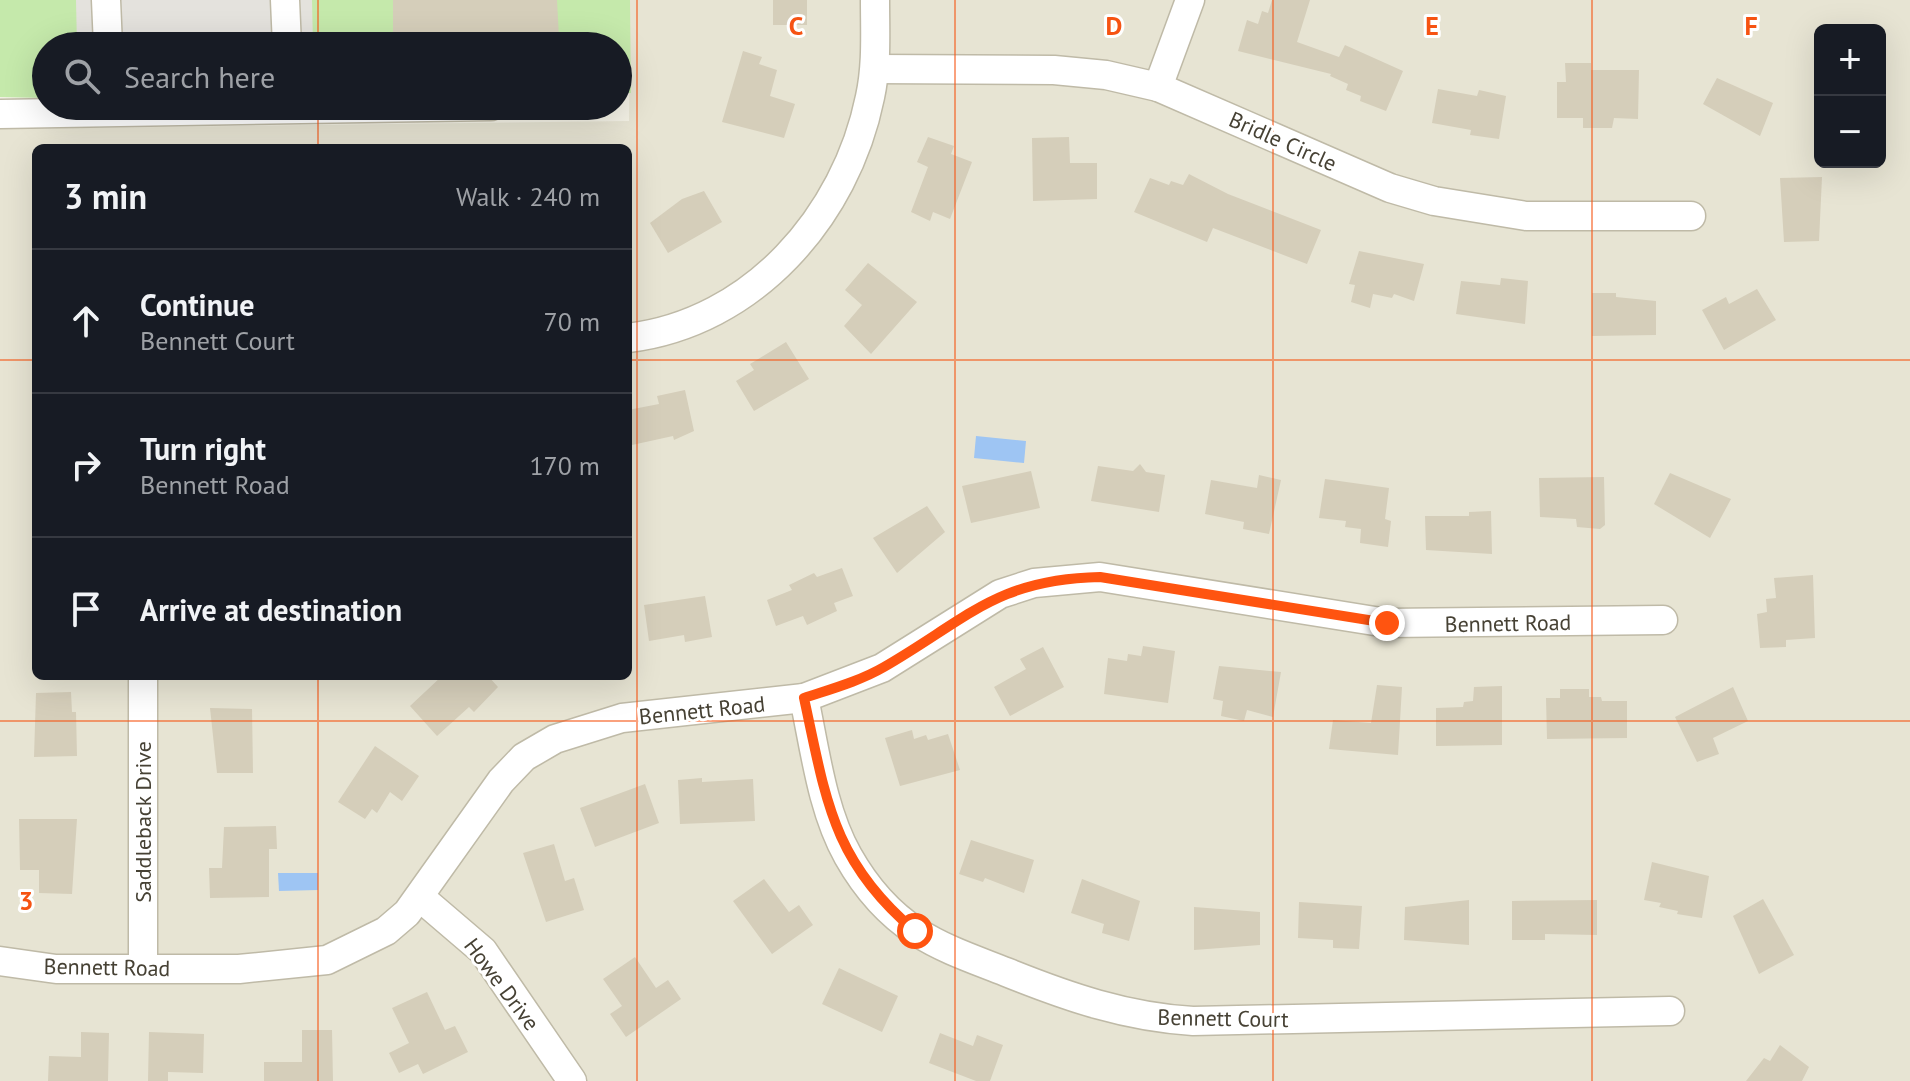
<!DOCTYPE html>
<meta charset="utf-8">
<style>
body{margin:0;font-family:"PT Sans",sans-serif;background:#20242c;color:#f1f3f6}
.controls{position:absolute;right:24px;top:24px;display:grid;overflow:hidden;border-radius:12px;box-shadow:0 8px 32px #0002}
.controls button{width:72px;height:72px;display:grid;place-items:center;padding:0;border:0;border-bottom:2px solid #363941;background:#171b24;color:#f1f3f6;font:40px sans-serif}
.stop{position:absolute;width:24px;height:24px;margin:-18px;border:6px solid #ff5410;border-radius:50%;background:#fff}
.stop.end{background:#ff5410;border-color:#fff;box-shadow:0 2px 8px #0008}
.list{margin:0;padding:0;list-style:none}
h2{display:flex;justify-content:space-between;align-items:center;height:104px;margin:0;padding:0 32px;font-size:34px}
h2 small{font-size:26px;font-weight:400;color:#9ea1a6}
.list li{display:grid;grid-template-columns:52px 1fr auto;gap:24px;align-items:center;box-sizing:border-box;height:144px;padding:0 32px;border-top:2px solid #363941}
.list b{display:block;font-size:30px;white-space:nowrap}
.list p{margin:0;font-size:26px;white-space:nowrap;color:#9ea1a6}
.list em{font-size:26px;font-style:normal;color:#9ea1a6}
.icon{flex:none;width:44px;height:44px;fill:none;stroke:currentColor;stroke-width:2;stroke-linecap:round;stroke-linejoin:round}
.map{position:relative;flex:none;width:1910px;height:1081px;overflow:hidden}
.search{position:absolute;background:#171b24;box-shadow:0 8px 32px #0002;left:32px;top:32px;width:600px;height:88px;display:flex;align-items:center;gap:20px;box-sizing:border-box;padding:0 28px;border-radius:44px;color:#9ea1a6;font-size:30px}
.panel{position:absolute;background:#171b24;box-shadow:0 8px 32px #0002;left:32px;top:144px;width:600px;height:536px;border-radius:12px}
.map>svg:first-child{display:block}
.residential{fill:#e7e4d3;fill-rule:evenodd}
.green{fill:#c5e9ab}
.parking{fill:#e4e2dd}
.water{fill:#9ec5f3}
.building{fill:#d5ceba}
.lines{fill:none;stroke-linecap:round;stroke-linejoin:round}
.minor-casing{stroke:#bfbaa7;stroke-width:31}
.minor{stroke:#fff;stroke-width:28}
.route{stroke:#ff5410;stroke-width:10}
.grid{fill:none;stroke:#f65312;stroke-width:2;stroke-opacity:0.55}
.labels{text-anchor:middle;stroke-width:6;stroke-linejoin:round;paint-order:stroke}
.street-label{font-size:22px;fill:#464134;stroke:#fff}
.grid-label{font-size:26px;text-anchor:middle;font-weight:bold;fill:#f65312;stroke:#fff;stroke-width:6;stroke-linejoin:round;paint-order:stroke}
</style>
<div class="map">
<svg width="1910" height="1081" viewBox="0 0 1910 1081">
<rect width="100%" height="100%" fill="#f3f1e5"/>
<path class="residential" d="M630,0H1910V1081H0V129L629,121ZM1820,30H1880V162H1820ZM36,148H628V676H36Z"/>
<path class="green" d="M0,0H630L631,93H618V46H46V98L0,97Z"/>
<path class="parking" d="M76,0H312L313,46H77Z"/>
<g class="water">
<path d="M976,436L1026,441L1024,463L974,458Z"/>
<path d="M278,873H318V890L279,891Z"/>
</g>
<g class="building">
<path d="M393,0H557L559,38L393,42Z"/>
<rect x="773" y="0" width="34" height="25"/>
<path d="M1272,0H1310L1297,42L1339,57L1345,45L1403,71L1386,111L1360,101L1361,96L1346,90L1348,84L1330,76L1331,74L1238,51L1247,20L1258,24L1262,11L1268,13Z"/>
<path d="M743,51L762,57L759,64L777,70L770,96L795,104L784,138L722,122Z"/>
<path d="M1565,63H1591V70H1639L1638,119L1614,118L1612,128H1583V118H1557V82H1566Z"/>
<path d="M1717,78L1773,103L1760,136L1703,104Z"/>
<path d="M1438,89L1477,96L1479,90L1506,96L1499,139L1470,135L1471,130L1432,123Z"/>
<path d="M928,137L954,146L951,154L972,162L950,219L933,212L930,221L911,212L928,167L917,162Z"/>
<path d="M1069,137L1070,163H1097V199L1033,201L1032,138Z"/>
<path d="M1189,174L1228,194L1321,230L1307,264L1213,228L1207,242L1134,212L1150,178L1169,185L1171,181L1183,185Z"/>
<path d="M1822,177L1819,241L1784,242L1780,178Z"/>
<path d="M704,191L722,222L668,253L650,223L682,199Z"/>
<path d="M1359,251L1424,264L1414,301L1394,294L1392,298L1373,294L1370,308L1351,302L1355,285L1349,284Z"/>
<path d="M868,263L917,302L871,354L844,326L862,305L845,290Z"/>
<path d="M1501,278L1528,281L1525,324L1456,314L1461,281L1500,285Z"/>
<path d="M1757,289L1776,320L1724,350L1702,310L1726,297L1729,304Z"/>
<path d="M1592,293H1616V297L1656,301V335L1592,336Z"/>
<path d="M786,342L809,379L754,411L736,381L754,370L750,364Z"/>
<path d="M685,390L694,431L674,440L673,436L632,445L628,410L659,404L657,396Z"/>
<path d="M1140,464L1146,472L1165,475L1159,512L1091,501L1098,466L1133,471Z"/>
<path d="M1031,471L1040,508L971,523L962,486Z"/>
<path d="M1670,473L1731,499L1710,538L1654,504Z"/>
<path d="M1259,475L1281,480L1269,534L1243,529L1244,522L1205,514L1211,480L1257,488Z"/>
<path d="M1604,477L1605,525L1600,529L1577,527L1576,519L1540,517L1539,478Z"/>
<path d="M1325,479L1389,488L1385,519L1391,521L1388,547L1360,543L1361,529L1345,527L1346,521L1319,518Z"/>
<path d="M927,506L945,532L897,573L873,538Z"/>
<path d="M1491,511L1492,554L1426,550L1425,516H1469V512Z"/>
<path d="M842,568L853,596L834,603L837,611L807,625L803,616L776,626L767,600L792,590L789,585L814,573L817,577Z"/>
<path d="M1813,575L1815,638L1786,640V647L1760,648L1757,614L1767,612L1766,599L1776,598L1774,578Z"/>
<path d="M705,596L712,637L685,642L684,635L649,641L644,605Z"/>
<path d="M1143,646L1175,651L1168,703L1104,694L1108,658L1127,661L1128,654L1141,656Z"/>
<path d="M1043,647L1064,687L1010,716L994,687L1026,669L1020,659Z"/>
<path d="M1219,666L1281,672L1273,717L1247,710L1244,721L1221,716L1223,701L1213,699Z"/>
<path d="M442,676H488L498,687L474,712L469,707L437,736L410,706Z"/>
<path d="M1377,685L1402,687L1398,755L1329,749L1333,720L1371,723Z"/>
<path d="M1502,686V745L1436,746V708L1463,707L1464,702L1473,701L1474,687Z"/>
<path d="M1733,687L1748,721L1713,738L1719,754L1697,762L1675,717Z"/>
<path d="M1560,689H1589V697H1601L1602,701H1627V738L1547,739L1546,698H1560Z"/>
<path d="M71,692L72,712H76L77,756L34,757L36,693Z"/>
<path d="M210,708L252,709L253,773H217Z"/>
<path d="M912,730L914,739L926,735L928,740L948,734L960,770L900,786L885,738Z"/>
<path d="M375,746L419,776L402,801L390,792L377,813L372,809L365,819L338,802Z"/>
<path d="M702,778V782L753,779L755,821L680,824L678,780Z"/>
<path d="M645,784L659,823L595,847L580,808Z"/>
<path d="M19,819H77L72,894L39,893V870H20Z"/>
<path d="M276,826L277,849H269V897L210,898L209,868H222L224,827Z"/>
<path d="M971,840L1034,860L1024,893L985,878L983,882L959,874Z"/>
<path d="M554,844L565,881L574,878L584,910L546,922L523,853Z"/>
<path d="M1652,862L1709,876L1702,918L1677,914L1678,911L1659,907L1661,903L1644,900Z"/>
<path d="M764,879L789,912L799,905L813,925L772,954L733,901Z"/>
<path d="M1082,879L1140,901L1129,941L1102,933L1104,924L1071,913Z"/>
<path d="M1763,899L1794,955L1759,974L1733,916Z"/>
<path d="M1469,900V945L1404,940L1405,907Z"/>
<path d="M1597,900V935L1545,934V940H1512V901Z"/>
<path d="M1299,902L1362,906L1359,949L1333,948V940L1298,938Z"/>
<path d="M1194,907L1260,912V945L1194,950Z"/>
<path d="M635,957L656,988L668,980L681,999L626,1037L610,1014L622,1006L603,979Z"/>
<path d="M839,968L898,996L882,1032L822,1004Z"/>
<path d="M427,992L445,1030L455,1026L468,1052L423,1074L418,1064L399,1073L389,1053L409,1043L392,1008Z"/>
<path d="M302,1030H332L333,1081H264V1062H302Z"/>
<path d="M81,1032L109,1033L108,1081H48L49,1056L81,1057Z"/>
<path d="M149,1032L204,1034L203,1073L168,1072V1081H148Z"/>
<path d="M940,1033L973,1046L977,1035L1003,1045L990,1081H976L929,1063Z"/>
<path d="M1780,1045L1809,1067L1802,1081H1746L1764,1058L1770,1061Z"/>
</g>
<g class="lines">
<defs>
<g id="minor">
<path d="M106,0L108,46"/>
<path d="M285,0L287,46"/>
<path d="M875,69L1054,70L1106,75L1158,87L1390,188L1434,201L1526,216H1691"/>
<path d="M1158,87L1190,0"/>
<path d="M0,114L491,106"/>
<path d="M628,338C753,323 846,216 870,97C877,65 875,33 875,0"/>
<path d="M143,676V968"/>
<path d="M804,698C815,750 822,810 848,856C865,886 889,914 917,932C945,950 976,960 1006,972C1068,997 1126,1017 1193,1021L1670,1011"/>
<path d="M421,898L483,951L572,1081"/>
<path d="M0,961L56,969H239L327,960L386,931L407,913L501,781L524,757L555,739L622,718L804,698L882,668L1000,594L1034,583L1100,577L1387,623L1663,620"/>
</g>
</defs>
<use href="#minor" class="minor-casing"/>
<use href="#minor" class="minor"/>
</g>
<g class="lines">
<path class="route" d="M915,931C832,861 826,799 804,698C831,689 860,681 884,667C967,619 997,579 1100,577L1387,623"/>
</g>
<path class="grid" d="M318,0V46M637,0V1081M955,0V1081M1273,0V1081M1592,0V1081M318,106V148M0,360H36M628,360H1910M318,676V1081M0,721H1910"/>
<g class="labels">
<g class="street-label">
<text transform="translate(1283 141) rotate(24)" y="8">Bridle Circle</text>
<text transform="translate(1508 623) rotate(-1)" y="8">Bennett Road</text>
<text transform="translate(702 710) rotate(-6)" y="8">Bennett Road</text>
<text transform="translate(143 822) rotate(-90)" y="8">Saddleback Drive</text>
<text transform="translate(107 967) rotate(1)" y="8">Bennett Road</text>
<text transform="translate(502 984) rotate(53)" y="8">Howe Drive</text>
<text transform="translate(1223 1018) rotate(1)" y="8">Bennett Court</text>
</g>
</g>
<g class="grid-label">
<text x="796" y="35">C</text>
<text x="1114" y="35">D</text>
<text x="1432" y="35">E</text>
<text x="1751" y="35">F</text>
<text x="26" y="910">3</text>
</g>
</svg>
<div class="controls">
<button>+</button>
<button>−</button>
</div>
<div class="stop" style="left:915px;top:931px"></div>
<div class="stop end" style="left:1387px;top:623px"></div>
<div class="search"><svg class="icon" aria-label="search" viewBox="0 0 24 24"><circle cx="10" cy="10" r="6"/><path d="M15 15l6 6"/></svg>Search here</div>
<section class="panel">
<h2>3 min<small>Walk · 240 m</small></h2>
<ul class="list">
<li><svg class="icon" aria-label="ahead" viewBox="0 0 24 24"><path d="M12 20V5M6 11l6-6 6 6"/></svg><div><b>Continue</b><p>Bennett Court</p></div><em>70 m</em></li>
<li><svg class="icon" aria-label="right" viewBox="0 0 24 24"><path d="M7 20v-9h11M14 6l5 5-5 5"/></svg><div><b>Turn right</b><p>Bennett Road</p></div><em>170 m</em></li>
<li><svg class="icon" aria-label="arrive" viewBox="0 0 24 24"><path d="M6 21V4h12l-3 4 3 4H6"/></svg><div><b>Arrive at destination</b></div></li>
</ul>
</section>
</div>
